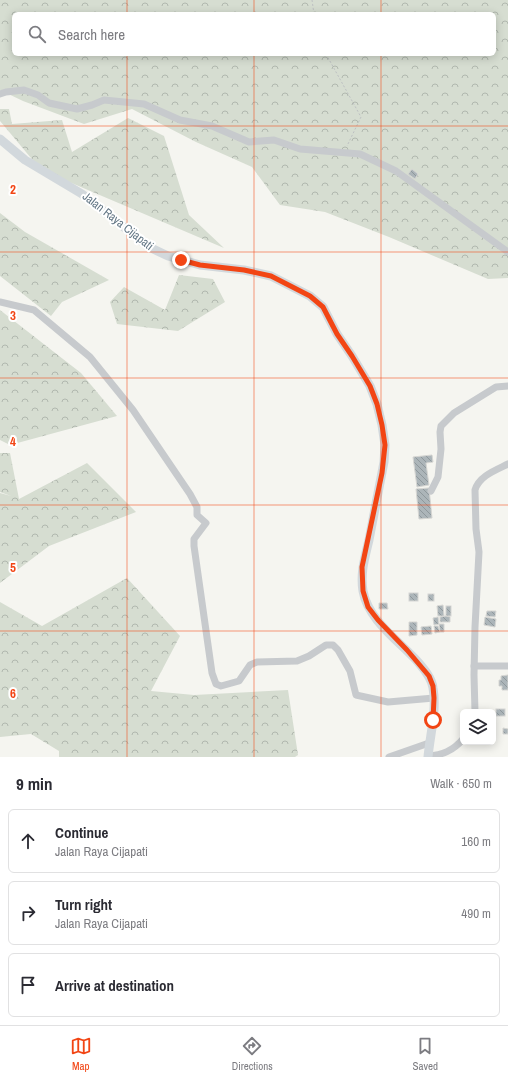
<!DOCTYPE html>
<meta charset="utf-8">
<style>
body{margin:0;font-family:"Archivo Narrow",sans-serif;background:#f7f7f7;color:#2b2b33}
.controls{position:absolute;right:12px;bottom:12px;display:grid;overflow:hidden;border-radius:6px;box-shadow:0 2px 10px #0003}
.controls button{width:36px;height:36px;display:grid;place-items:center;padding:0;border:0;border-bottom:1px solid #e1e1e2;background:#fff;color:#2b2b33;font:20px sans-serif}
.stop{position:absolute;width:12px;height:12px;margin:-9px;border:3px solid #f24514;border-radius:50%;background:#fff}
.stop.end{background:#f24514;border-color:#fff;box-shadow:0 1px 4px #0008}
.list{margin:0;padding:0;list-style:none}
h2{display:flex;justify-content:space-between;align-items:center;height:52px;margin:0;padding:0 16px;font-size:17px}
h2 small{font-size:13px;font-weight:400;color:#7c7c81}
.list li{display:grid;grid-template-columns:26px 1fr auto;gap:12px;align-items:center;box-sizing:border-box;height:64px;margin:0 8px 8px;padding:0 8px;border:1px solid #e1e1e2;border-radius:6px}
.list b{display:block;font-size:15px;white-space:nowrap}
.list p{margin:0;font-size:13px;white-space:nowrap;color:#7c7c81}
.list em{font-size:13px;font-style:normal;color:#7c7c81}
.icon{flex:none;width:22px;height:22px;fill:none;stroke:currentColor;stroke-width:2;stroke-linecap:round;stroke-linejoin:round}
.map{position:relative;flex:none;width:508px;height:757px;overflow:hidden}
.search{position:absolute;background:#fff;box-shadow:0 2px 10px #0003;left:12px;right:12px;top:12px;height:44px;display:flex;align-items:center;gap:10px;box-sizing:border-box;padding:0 14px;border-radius:6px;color:#7c7c81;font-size:15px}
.sheet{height:268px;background:#fff}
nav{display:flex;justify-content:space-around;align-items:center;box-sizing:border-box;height:56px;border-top:1px solid #e1e1e2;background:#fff;font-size:11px;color:#7c7c81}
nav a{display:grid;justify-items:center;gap:2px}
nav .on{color:#f24514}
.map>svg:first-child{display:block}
.forest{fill:url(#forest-crowns);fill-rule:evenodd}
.building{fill:url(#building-back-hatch);stroke:#d6d6d3}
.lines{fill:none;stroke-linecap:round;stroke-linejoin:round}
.path{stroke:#bdc0c2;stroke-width:1;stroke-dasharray:2 2;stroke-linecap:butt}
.minor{stroke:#c7cacd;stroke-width:7}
.major{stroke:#d2d8dc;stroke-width:9}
.route{stroke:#f24514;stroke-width:5}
.grid{fill:none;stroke:#f24514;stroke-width:1;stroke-opacity:0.55}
.labels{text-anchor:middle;stroke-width:4;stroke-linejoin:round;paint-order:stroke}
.street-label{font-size:12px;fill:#617584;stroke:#fff}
.grid-label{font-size:13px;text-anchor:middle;font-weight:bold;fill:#f24514;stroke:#fff;stroke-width:4;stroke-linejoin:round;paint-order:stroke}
</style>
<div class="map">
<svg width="508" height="757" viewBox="0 0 508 757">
<defs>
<pattern id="forest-crowns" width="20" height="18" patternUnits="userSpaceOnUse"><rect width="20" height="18" fill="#d6ddd1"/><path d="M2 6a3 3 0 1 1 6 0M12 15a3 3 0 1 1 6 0" fill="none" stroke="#b1b8af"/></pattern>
<pattern id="building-back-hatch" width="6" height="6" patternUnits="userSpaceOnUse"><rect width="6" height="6" fill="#acb5b9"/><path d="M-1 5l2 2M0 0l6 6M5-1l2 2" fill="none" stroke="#8f989c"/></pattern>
</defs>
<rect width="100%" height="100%" fill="#f5f5f0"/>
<g class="forest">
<path d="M0,0H508V278L488,279L389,237L325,212L280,205L252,167L196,142L132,109L84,124L23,101L0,90ZM14,14H494V54H14Z"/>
<path d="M0,109H9L12,124L62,120L72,152L128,118L164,136L189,215L224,248L41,170L0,121Z"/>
<path d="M0,213L25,232L109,280L62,302L51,316L0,276Z"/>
<path d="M179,275L213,279L225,302L178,331L117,324L110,302L124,287L165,310Z"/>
<path d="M0,310L81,373L117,416L10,445L0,440Z"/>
<path d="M0,453H10L19,499L87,463L136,512L49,546L0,583V493L11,496L0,492Z"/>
<path d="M127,578L180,636L151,691L194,695L288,690L298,755L295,757H59V751L31,734L0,737V602L42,626Z"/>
</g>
<g class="building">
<path d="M412,169L418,174L415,179L408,174Z"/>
<path d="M432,455L433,462L426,463L429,485L417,487L413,457Z"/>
<path d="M429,488L432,518L419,519L416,489Z"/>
<rect x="409" y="593" width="9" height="8"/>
<rect x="428" y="594" width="6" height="7"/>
<path d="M379,603H387L388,609H379Z"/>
<path d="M443,605L444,616H438L437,606Z"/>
<rect x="446" y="606" width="5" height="10"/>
<path d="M487,611H496L495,617L486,616Z"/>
<path d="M446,616L450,617V622H440V617Z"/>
<path d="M438,617L439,624L434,625L433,618Z"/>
<path d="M485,617L496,619L495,627L484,625Z"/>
<path d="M409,622H417V635L409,636Z"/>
<path d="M439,624H444V632H440Z"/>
<path d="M431,626L432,634L422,635L421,627Z"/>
<path d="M434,626H438L440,632L435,633Z"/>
<path d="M508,675V690H502V686H499V680H501V676Z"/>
<rect x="496" y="709" width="9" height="7"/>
<path d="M503,728L508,729V734H503Z"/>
</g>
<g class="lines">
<g class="path">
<path d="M312,0L314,14"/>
<path d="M326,54L361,117L347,146"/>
</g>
<g class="minor">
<path d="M0,94L6,92L24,90L38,95L49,103L77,109L92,105L104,100L144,104L180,120L212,126L249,142L274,140L300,149L360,154L396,171L508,252"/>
<path d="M0,302L34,310L90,357L133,410L190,494L197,507V515L206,523L194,539V546L212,673L216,684L221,686L239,681L250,665L257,662L297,661L309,656L326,645H333L338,650L350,671L356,695L388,702L434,698"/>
<path d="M431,491L438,477L441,449L440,432L441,426L454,413L496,387L508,386"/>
<path d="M474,666H508"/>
<path d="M475,712L474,675L475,627L479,552L476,529L475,490C479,476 496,470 508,464"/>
<path d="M428,756C442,755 453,751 463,739"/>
<path d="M389,757L429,743"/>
</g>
<path class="major" d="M0,139L25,160L82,194L149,247L168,256L200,265L244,270L271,276L310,296L323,307L337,334L352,356L370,386L377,404L382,425L385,445L384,462C379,488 374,514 369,540C365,557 360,573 363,591C368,620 399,641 418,662C424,669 432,678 433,688C437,710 430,735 428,757"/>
</g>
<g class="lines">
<path class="route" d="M181,260L200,265L244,270L271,276L310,296L323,307L337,334L352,356L370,386L377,404L382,425L385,445L382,473L362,567L363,591L368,607L378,620L407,650L429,676L433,686L434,698L433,720"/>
</g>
<path class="grid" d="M127,0V14M254,0V14M381,0V14M127,54V757M254,54V757M381,54V757M0,126H508M0,252H508M0,378H508M0,505H508M0,631H508"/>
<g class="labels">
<g class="street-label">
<text transform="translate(118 221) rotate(38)" y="4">Jalan Raya Cijapati</text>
</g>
</g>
<g class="grid-label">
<text x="13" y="194">2</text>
<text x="13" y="320">3</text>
<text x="13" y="446">4</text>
<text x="13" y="572">5</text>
<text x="13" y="698">6</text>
</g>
</svg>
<div class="controls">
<button><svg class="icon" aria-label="layers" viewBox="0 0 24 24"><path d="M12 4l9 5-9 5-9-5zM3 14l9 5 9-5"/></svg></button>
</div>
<div class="stop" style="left:433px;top:720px"></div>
<div class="stop end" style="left:181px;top:260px"></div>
<div class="search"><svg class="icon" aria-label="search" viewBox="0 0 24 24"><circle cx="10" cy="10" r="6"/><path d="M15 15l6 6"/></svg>Search here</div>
</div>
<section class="sheet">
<h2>9 min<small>Walk · 650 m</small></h2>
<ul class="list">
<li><svg class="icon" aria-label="ahead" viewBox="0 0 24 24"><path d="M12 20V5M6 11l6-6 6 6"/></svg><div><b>Continue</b><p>Jalan Raya Cijapati</p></div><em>160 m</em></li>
<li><svg class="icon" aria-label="right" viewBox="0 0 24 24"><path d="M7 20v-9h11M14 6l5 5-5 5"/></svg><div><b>Turn right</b><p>Jalan Raya Cijapati</p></div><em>490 m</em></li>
<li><svg class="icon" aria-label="arrive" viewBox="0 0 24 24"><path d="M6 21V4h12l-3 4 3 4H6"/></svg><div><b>Arrive at destination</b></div></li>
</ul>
</section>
<nav>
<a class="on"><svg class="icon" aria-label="map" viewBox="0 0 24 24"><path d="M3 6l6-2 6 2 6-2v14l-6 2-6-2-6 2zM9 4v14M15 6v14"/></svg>Map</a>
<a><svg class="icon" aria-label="directions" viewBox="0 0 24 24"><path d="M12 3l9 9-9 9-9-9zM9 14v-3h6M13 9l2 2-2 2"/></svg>Directions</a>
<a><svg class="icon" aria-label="saved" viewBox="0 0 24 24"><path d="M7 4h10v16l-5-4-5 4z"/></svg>Saved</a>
</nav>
